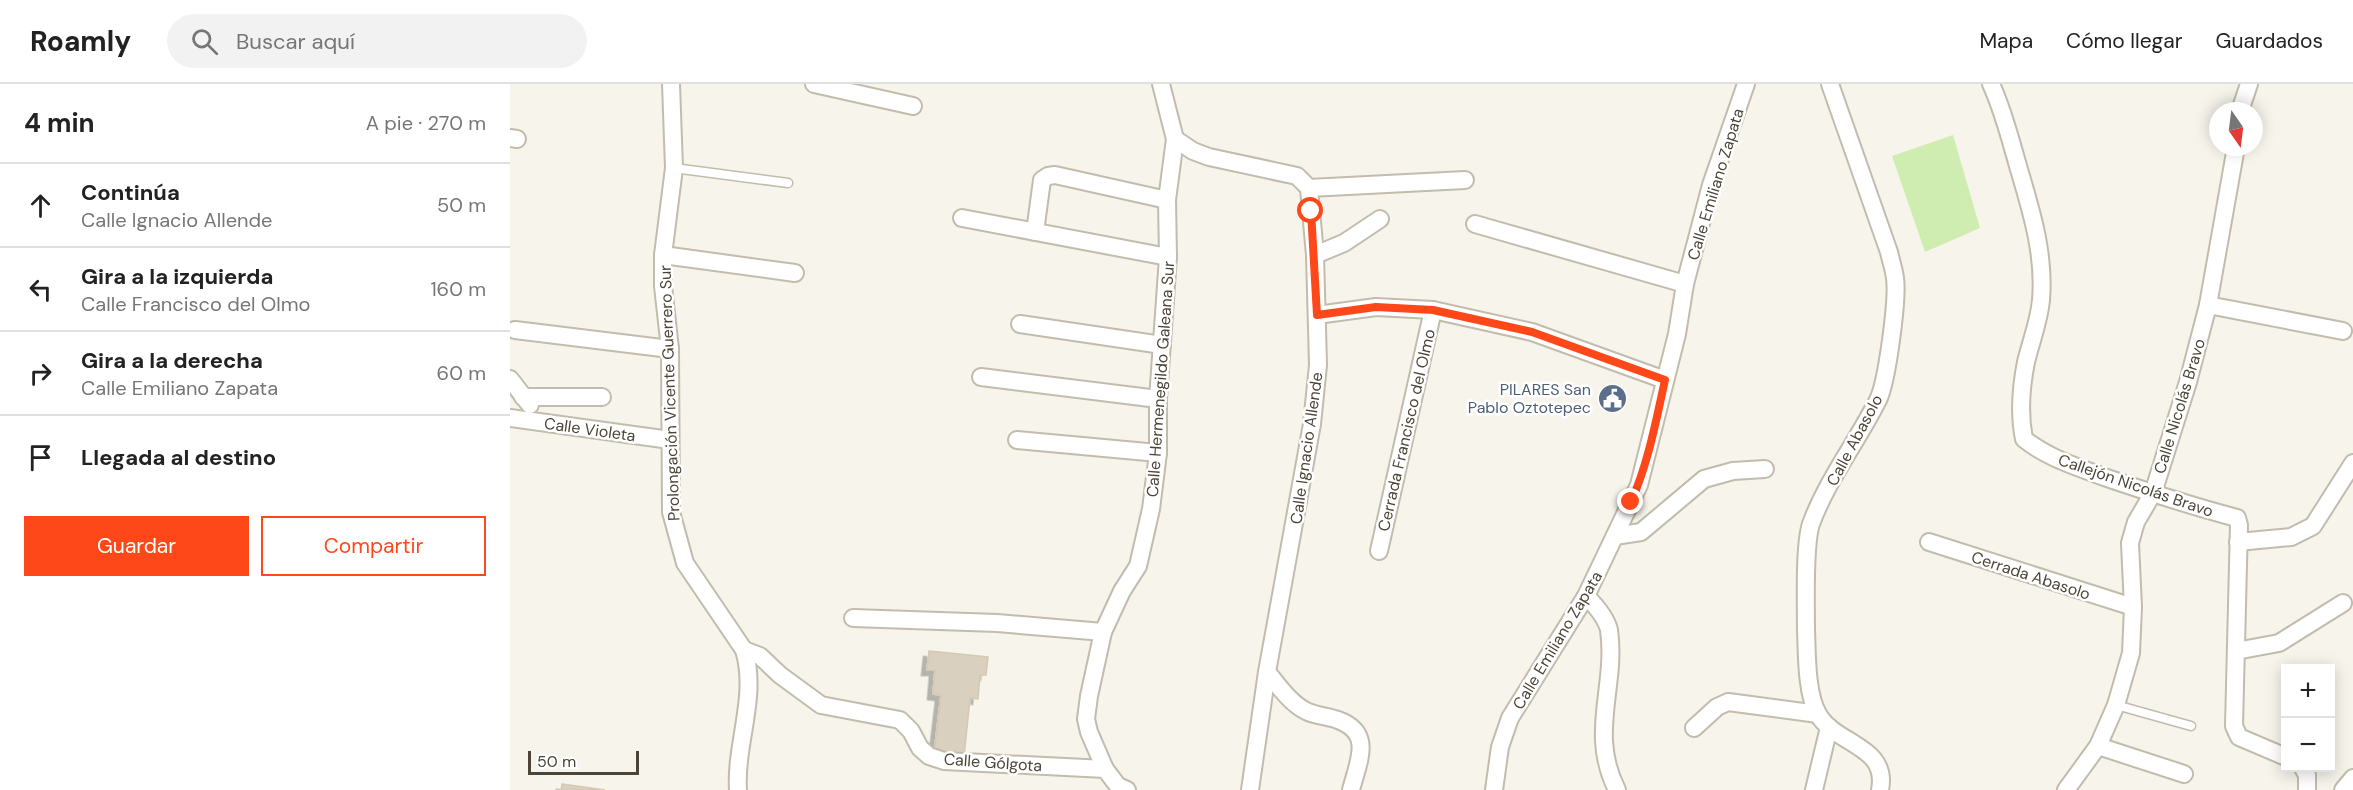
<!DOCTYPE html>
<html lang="es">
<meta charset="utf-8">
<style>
body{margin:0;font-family:"DM Sans",sans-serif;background:#f2f2f2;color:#222}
.controls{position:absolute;right:18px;bottom:18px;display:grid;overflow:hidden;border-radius:0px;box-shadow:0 3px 15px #0003}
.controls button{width:54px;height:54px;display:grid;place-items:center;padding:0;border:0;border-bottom:2px solid #e0e0e0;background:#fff;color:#222;font:30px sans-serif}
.compass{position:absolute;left:1699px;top:18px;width:54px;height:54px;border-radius:50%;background:#fff;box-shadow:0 3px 15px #0003;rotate:166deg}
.scale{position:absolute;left:18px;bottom:15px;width:111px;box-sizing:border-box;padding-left:6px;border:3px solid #4c4537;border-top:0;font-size:16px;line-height:21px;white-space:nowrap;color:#4c4537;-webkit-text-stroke:4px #fff;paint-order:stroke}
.stop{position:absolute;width:18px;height:18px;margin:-14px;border:4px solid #ff4819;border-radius:50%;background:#fff}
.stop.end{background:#ff4819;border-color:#fff;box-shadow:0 2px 6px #0008}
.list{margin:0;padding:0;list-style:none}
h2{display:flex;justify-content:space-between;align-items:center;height:78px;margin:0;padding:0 24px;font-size:26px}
h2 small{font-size:20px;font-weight:400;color:#767676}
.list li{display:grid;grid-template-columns:39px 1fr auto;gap:18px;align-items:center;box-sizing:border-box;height:84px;padding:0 24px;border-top:2px solid #e0e0e0}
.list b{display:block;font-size:22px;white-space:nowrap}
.list p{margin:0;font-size:20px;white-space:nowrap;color:#767676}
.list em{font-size:20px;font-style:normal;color:#767676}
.actions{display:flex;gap:12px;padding:18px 24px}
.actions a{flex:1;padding:14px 0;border:2px solid #ff4819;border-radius:0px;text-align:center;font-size:21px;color:#ff4819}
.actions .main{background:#ff4819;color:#fff}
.icon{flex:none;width:33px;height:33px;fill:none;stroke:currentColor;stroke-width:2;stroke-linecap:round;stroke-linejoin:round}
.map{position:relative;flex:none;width:1843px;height:706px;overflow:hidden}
header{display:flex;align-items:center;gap:36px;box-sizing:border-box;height:84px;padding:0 30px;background:#fff;border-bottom:2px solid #e0e0e0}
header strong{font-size:28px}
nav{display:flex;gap:33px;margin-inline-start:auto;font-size:21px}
.search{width:420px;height:54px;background:#f2f2f2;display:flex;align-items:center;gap:15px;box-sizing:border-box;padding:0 21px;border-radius:33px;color:#767676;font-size:22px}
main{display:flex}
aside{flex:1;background:#fff}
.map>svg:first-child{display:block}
.green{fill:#cfedb1}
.building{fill:#d9d0bf;stroke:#d5c9b1;stroke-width:1.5;filter:url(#shadow)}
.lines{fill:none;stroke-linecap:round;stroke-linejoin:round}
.service-casing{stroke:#c3bcac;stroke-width:11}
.minor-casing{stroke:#c3bcac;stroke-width:20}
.service{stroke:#fff;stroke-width:8}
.minor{stroke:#fff;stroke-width:16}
.route{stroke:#ff4819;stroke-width:8}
.labels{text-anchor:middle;stroke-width:5;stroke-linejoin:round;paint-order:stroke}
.street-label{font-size:16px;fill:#4c4537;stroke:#fff}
.service-label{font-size:16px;fill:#4e5e75;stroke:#fff;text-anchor:end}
</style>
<header>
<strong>Roamly</strong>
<div class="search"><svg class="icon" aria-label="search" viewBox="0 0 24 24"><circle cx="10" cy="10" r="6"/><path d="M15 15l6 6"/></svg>Buscar aquí</div>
<nav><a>Mapa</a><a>Cómo llegar</a><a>Guardados</a></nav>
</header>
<main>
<aside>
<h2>4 min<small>A pie · 270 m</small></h2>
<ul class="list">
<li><svg class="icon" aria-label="ahead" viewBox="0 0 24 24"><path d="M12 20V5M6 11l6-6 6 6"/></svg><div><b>Continúa</b><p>Calle Ignacio Allende</p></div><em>50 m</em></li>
<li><svg class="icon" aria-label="left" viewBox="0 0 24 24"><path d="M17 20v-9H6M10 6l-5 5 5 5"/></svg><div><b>Gira a la izquierda</b><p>Calle Francisco del Olmo</p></div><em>160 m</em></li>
<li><svg class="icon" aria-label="right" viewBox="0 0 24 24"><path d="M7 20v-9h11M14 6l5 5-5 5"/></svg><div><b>Gira a la derecha</b><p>Calle Emiliano Zapata</p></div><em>60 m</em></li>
<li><svg class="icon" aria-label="arrive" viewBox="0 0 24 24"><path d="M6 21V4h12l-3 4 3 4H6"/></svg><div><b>Llegada al destino</b></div></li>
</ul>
<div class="actions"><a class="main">Guardar</a><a>Compartir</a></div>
</aside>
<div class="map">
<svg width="1843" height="706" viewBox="0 0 1843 706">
<defs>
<filter id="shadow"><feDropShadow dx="-5.5" dy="5.5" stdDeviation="0" flood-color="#0004"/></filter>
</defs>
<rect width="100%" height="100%" fill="#f6f4eb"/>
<path class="green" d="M1443,51L1470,144L1415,168L1382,72Z"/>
<g class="building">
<path d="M419,567L478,573L476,591H470L468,615L460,614L454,673L424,670L431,611L423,610L425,586H417Z"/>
<path d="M52,700L95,706H51Z"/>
</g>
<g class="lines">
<defs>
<g id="service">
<path d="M164,84L278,99"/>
<path d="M1606,621L1681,642"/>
</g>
<g id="minor">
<path d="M161,0L164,84L153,171V202L160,265L161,428L175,479L234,566C248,612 225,660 228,706"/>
<path d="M304,0L403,22"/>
<path d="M1320,0L1379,168C1381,177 1384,186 1385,194C1388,215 1377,298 1368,316C1348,356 1316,398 1301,440C1294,460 1296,522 1296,545C1297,569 1296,609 1308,630C1325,661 1379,661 1370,706"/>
<path d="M1481,0C1493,26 1500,54 1508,82C1521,126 1535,170 1531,216C1529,238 1521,257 1516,278C1511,303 1509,330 1514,355C1538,374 1565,382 1594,393C1638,408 1682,422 1727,434L1729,441L1724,642L1729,653L1776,673"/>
<path d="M1730,27L1739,0"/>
<path d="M0,54L7,55"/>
<path d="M665,55L683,67L699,73L787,92L799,104L805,171L808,281L802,340L757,588L740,706"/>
<path d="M799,104L955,96"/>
<path d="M452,134L658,173"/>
<path d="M965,140L1175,200"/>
<path d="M525,148L532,96L538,92L545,91L657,116"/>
<path d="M153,171L285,189"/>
<path d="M805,171L834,159L870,135"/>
<path d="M1698,221L1833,247"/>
<path d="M807,231L866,223L923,226L1022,248L1155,296"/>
<path d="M510,240L652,261"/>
<path d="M5,246L160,265"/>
<path d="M471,293L648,315"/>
<path d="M0,295L20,321"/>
<path d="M13,313H92"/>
<path d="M0,334L160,356"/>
<path d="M507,356L648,369"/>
<path d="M1105,452L1131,448L1194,395L1223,387L1255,385"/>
<path d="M1419,458L1623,523"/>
<path d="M1728,458L1781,453L1803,442L1843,379"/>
<path d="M869,467L923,226"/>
<path d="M1076,512C1085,521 1096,533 1099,546C1107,603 1078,649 1107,706"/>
<path d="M343,534L487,539L593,548"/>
<path d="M234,566L250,572L270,591L311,621L390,636L401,647L410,664L419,672L434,677L595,685L608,702L617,706"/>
<path d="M1726,567L1769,559L1833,519"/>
<path d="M757,588C768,601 780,619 796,627C806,632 818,632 828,636C864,649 848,678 841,706"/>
<path d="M1184,644L1207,623L1218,618L1308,630"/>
<path d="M1588,662L1674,690"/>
<path d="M1793,684L1797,691V706"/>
<path d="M595,685L579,648L576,635L579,612L593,548L612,507L628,482L641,425L648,369V315L658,173L657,116L665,55L651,0"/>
<path d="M984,706L990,663L1000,634L1076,512L1129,401L1167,250L1175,200L1201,101L1236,0"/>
<path d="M1304,706L1319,643"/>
<path d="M1556,706L1588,662L1606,621L1621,569L1623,523L1620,459L1626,438L1643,409L1678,298L1698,221L1726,63"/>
<path d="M1833,706L1843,694"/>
</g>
</defs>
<use href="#service" class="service-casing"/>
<use href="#minor" class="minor-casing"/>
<use href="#service" class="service"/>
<use href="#minor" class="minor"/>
</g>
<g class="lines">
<path class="route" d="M801,127L807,231L866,223L923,226L1022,248L1155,296C1146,337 1138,380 1121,418"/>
</g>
<defs>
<symbol id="civic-disc" viewBox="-11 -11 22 22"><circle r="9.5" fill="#5c6f8a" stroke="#fff"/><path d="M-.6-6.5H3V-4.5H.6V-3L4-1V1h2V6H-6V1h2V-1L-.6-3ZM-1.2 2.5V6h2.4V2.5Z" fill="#fff"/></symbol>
</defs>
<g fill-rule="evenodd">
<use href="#civic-disc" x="1086" y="298" width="33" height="33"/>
</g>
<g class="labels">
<g class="street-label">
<text transform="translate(1205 100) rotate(-73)" y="6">Calle Emiliano Zapata</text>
<text transform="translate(650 295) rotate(-86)" y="6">Calle Hermenegildo Galeana Sur</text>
<text transform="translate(159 309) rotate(-92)" y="6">Prolongación Vicente Guerrero Sur</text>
<text transform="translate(1669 322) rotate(-73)" y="6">Calle Nicolás Bravo</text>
<text transform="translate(80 345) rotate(8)" y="6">Calle Violeta</text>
<text transform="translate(896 346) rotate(-77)" y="6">Cerrada Francisco del Olmo</text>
<text transform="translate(1344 356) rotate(-62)" y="6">Calle Abasolo</text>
<text transform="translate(796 364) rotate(-82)" y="6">Calle Ignacio Allende</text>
<text transform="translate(1626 401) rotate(19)" y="6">Callejón Nicolás Bravo</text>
<text transform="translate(1521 491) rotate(18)" y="6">Cerrada Abasolo</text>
<text transform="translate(1047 556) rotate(-59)" y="6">Calle Emiliano Zapata</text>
<text transform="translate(483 678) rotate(4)" y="6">Calle Gólgota</text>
</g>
<g class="service-label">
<text x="1081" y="311">PILARES San<tspan x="1081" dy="18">Pablo Oztotepec</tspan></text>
</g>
</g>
</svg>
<div class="controls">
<button>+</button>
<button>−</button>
</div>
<svg class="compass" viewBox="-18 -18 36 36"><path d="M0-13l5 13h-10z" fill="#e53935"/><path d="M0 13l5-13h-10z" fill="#767676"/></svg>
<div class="scale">50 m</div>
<div class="stop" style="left:801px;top:127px"></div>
<div class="stop end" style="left:1121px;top:418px"></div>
</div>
</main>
